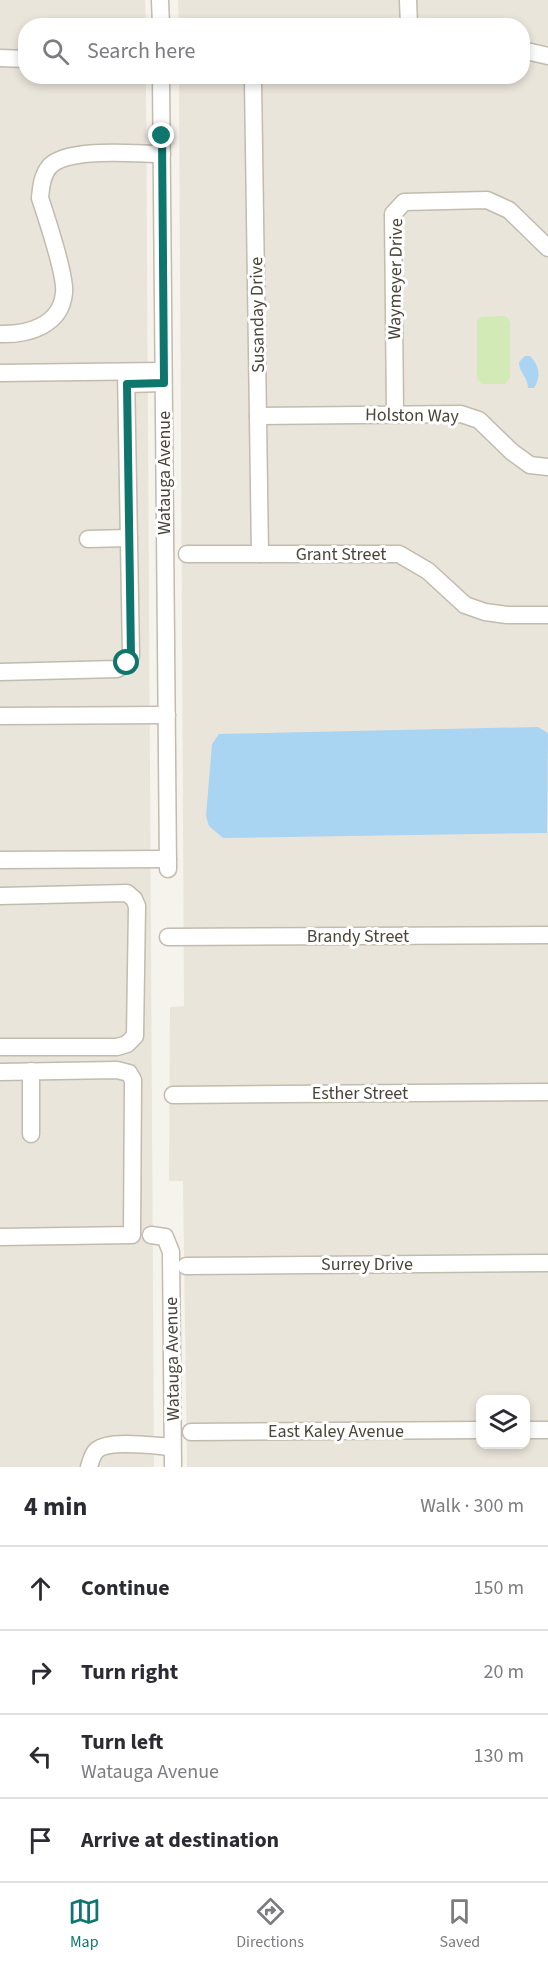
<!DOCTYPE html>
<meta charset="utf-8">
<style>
body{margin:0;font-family:"Source Sans 3",sans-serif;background:#f2f2f3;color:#2b2b33}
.controls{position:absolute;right:18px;bottom:18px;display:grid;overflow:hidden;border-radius:12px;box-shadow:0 3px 9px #0003}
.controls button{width:54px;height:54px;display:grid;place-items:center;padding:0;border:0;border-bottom:2px solid #e1e1e2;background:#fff;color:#2b2b33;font:30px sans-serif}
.stop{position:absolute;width:18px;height:18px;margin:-14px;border:4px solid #0f766e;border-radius:50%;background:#fff}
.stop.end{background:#0f766e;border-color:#fff;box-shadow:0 2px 6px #0008}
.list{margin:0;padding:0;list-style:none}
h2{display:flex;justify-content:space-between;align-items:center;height:78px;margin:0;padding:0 24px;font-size:26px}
h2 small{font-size:20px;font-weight:400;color:#7c7c81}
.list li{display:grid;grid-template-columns:39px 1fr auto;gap:18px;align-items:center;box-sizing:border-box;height:84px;padding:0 24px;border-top:2px solid #e1e1e2}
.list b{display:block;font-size:22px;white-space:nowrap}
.list p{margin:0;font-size:20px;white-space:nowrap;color:#7c7c81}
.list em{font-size:20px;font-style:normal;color:#7c7c81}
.icon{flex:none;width:33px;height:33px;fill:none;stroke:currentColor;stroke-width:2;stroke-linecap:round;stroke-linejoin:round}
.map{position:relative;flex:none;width:548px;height:1467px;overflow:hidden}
.search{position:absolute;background:#fff;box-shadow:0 3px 9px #0003;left:18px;right:18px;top:18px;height:66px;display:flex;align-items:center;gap:15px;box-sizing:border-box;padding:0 21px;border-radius:24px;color:#7c7c81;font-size:22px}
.sheet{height:414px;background:#fff}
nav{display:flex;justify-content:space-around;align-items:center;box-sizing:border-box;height:84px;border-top:2px solid #e1e1e2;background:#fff;font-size:16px;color:#7c7c81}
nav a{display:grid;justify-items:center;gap:3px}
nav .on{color:#0f766e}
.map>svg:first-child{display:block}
.residential{fill:#eae5da;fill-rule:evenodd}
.green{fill:#d2eab5}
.water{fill:#a9d4f2}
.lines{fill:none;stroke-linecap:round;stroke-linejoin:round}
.minor-casing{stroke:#c2bbae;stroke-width:19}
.minor{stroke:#fff;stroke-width:16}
.route{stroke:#0f766e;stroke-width:8}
.labels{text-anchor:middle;stroke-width:6;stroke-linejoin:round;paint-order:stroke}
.street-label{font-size:18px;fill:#4b4439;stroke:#fff}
</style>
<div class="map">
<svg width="548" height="1467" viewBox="0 0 548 1467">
<rect width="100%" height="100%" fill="#f6f3ec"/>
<g class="residential">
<path d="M0,0H145L146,25L26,26V76L146,77L154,1467H0Z"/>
<path d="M178,0H548V1467H187L183,1181H169L170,1007L184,1006L179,77L522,76V26L179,25ZM480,1400H526V1444H480Z"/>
</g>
<path class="green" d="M506,316L510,322V378L505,384H482L477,379V321L481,317Z"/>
<g class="water">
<path d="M525,356H530C540,366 541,377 534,388H528C528,377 519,373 519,362Z"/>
<path d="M538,727L548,733L547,833L223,838L209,826L206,816L212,744L219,734Z"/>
</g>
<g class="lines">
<defs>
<g id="minor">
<path d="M160,0L161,26"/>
<path d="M408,0L409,26"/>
<path d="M522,50L548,56"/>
<path d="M0,58L26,59"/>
<path d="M161,76L168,869"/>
<path d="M255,76L253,81L260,554"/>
<path d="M0,334C27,335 61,326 64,293C66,277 46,216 40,198C41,187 42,175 50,166C69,147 135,154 162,154"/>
<path d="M0,373L163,371"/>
<path d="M127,384L163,383"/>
<path d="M395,413L393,214L404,202L487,200L509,210L548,248"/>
<path d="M258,416L461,414L479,420L512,452L530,465L548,467"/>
<path d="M88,539L129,538"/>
<path d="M187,554H399L428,571L465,605L485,612L507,615H548"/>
<path d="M0,672L117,669L127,663L131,656L126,372"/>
<path d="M0,716L167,715"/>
<path d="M0,860L168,859"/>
<path d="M0,896L127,893L134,899L137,906L135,1036L127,1044L117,1047H0"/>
<path d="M168,937L548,935"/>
<path d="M31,1071V1134"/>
<path d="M0,1072L117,1070L129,1073L133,1080L132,1235L0,1237"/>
<path d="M173,1095L548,1092"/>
<path d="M151,1235L165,1237L171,1252L173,1467"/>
<path d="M186,1266L548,1263"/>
<path d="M526,1430H548"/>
<path d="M191,1432L480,1430"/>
<path d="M89,1467C91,1461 92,1454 97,1450C110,1439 155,1446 172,1447"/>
</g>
</defs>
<use href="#minor" class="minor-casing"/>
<use href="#minor" class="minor"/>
</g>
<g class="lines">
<path class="route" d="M127,663L131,656L127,384L164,383L162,136"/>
</g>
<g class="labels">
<g class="street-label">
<text transform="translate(395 279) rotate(-89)" y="6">Waymeyer Drive</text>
<text transform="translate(257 315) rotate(-91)" y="6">Susanday Drive</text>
<text transform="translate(412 415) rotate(1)" y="6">Holston Way</text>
<text transform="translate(164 473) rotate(-90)" y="6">Watauga Avenue</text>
<text x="341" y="560">Grant Street</text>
<text x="358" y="942">Brandy Street</text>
<text x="360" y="1099">Esther Street</text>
<text x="367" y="1270">Surrey Drive</text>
<text transform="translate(172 1359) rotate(-91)" y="6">Watauga Avenue</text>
<text x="336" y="1437">East Kaley Avenue</text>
</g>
</g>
</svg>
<div class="controls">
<button><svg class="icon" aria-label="layers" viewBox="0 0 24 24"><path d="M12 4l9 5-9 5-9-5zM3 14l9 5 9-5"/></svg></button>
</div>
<div class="stop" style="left:127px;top:663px"></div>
<div class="stop end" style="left:162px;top:136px"></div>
<div class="search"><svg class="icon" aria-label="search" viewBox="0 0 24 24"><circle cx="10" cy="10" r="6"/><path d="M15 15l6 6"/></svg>Search here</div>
</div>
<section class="sheet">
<h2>4 min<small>Walk · 300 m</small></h2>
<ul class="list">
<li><svg class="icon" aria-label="ahead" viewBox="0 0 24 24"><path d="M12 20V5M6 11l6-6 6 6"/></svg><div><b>Continue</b></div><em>150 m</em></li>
<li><svg class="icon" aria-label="right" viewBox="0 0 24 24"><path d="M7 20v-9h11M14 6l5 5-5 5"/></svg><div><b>Turn right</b></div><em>20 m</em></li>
<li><svg class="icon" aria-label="left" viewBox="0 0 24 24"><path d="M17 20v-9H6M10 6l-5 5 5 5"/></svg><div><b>Turn left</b><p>Watauga Avenue</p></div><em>130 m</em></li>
<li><svg class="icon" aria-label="arrive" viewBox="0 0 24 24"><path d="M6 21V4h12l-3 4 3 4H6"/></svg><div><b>Arrive at destination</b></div></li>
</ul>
</section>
<nav>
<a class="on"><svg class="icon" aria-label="map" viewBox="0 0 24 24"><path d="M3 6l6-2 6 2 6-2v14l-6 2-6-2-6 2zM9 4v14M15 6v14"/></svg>Map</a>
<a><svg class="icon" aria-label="directions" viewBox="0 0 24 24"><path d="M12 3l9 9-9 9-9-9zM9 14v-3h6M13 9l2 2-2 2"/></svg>Directions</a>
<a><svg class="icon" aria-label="saved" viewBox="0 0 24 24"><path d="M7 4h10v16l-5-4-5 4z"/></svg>Saved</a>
</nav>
